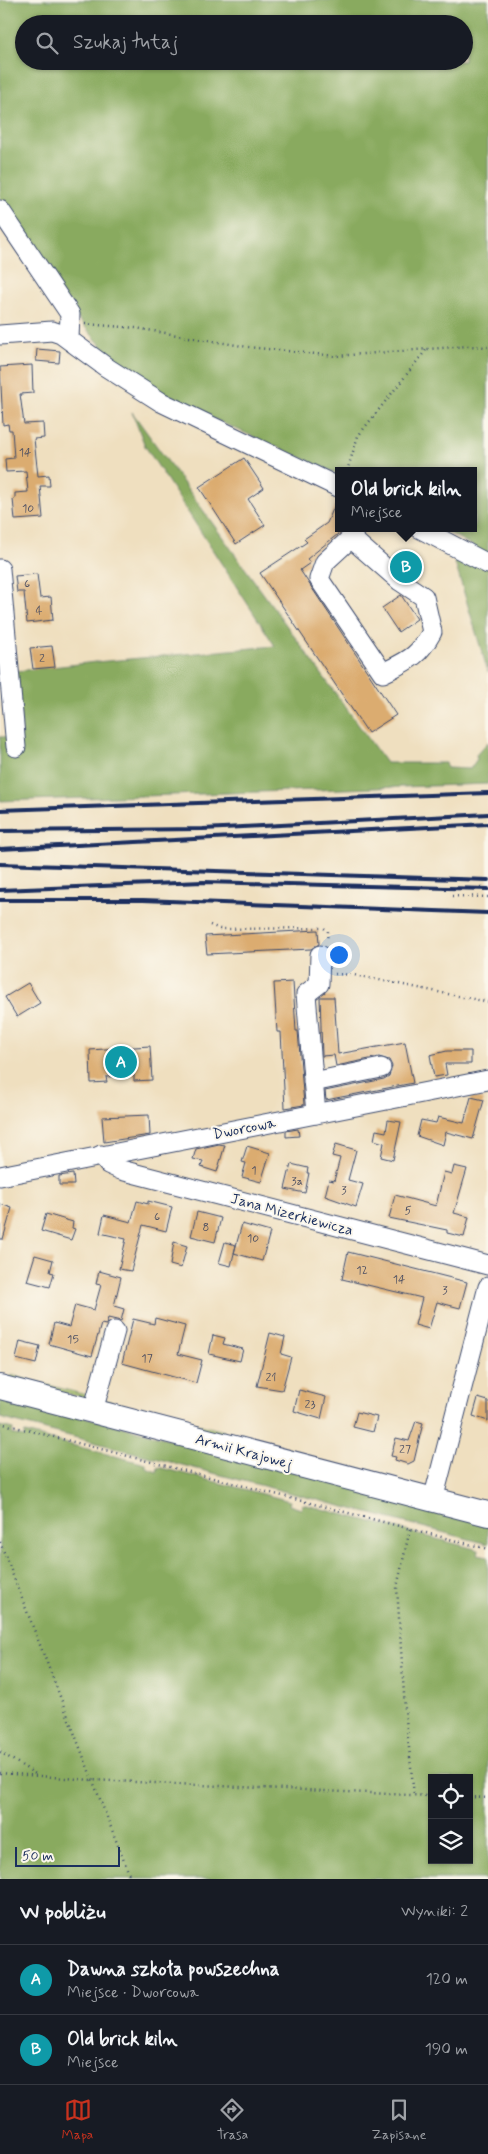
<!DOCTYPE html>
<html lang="pl">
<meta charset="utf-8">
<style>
body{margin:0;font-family:Mynerve,sans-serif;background:#20242c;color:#f1f3f6}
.controls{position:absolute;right:15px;bottom:15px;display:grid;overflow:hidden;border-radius:0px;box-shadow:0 1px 4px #0004}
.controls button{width:45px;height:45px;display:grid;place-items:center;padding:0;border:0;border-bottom:1px solid #363941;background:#171b24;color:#f1f3f6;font:25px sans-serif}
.scale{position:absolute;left:15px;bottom:12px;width:105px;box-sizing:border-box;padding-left:5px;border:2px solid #1b2f5e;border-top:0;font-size:14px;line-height:18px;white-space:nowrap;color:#1b2f5e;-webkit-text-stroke:4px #fbf7ec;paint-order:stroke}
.you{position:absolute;left:338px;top:954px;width:18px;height:18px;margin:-12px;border:4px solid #fff;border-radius:50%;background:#1a73e8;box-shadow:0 0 0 8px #1a73e833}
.badge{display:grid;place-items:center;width:32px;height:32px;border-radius:50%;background:#c8321e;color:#fff;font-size:16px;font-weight:700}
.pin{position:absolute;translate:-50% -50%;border:2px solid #fff;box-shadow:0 1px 5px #0006}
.popup{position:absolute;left:335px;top:467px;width:142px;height:65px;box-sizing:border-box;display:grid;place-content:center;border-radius:0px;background:#171b24;filter:drop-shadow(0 1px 4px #0005);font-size:16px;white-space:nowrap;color:#9ea1a6}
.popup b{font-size:19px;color:#f1f3f6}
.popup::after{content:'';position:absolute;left:50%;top:100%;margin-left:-10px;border:10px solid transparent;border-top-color:#171b24}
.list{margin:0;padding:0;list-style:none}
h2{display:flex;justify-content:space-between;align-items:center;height:65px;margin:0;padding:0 20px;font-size:21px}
h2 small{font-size:16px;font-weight:400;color:#9ea1a6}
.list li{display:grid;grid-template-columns:32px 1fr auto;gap:15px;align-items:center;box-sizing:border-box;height:70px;padding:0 20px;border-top:1px solid #363941}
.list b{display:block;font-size:19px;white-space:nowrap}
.list p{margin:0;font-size:16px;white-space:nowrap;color:#9ea1a6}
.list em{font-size:16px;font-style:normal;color:#9ea1a6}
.icon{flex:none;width:28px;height:28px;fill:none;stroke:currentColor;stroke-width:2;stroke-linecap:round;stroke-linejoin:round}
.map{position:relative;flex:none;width:488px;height:1879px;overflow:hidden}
.search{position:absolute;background:#171b24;box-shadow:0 1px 4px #0004;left:15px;right:15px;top:15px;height:55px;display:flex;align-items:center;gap:12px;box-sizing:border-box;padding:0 18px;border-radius:28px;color:#9ea1a6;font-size:19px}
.sheet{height:205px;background:#171b24}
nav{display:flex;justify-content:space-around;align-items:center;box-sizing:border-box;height:70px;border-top:1px solid #363941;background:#171b24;font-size:14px;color:#9ea1a6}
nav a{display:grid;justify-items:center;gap:2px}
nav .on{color:#c8321e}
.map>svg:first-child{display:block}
.green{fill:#acc46a;stroke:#647a64}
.forest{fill:#89aa5e;stroke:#526c5e;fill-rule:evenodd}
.building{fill:#dbac70}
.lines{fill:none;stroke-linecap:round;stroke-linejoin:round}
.minor-casing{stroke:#3b496d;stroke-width:21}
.major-casing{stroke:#3b496d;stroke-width:26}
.path{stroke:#3b496d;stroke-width:2.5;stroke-dasharray:1 4;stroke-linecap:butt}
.minor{stroke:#fff;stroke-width:19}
.major{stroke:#fff;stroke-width:24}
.rail{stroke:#1b2f5e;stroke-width:4}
.labels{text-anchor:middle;stroke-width:4;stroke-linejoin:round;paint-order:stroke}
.number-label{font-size:12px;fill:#4b4e62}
.street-label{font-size:15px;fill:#1b2f5e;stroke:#fbf7ec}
</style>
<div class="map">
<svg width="488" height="1879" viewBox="0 0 488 1879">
<rect width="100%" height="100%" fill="#fbf7ec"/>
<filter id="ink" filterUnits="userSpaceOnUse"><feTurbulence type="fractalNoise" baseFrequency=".02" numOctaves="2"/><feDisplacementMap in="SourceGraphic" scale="10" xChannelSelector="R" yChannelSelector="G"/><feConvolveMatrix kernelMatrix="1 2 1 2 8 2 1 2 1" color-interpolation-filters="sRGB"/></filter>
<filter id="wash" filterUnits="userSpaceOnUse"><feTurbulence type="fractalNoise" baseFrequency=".0096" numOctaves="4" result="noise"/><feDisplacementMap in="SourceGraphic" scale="20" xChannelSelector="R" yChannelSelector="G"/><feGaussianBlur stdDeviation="1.12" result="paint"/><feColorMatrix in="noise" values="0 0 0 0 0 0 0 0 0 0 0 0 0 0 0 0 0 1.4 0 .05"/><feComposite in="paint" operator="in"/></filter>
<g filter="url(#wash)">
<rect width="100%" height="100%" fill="#efdfbf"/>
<g class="green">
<path d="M11,1375L93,1397V1399L10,1382Z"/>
<path d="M101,1399L162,1415L161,1421L100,1405Z"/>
<path d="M170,1417L224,1431L222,1437L168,1423Z"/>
</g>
<g class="forest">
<path d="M0,0H488V672L455,563L473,546L441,528H474V471H338V474L184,406L124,372L79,320L0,198ZM24,24H464V61H24Z"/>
<path d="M132,412L386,763H445L447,768L470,769L477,759L476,755L488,742V784L0,801V737L22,736L17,671L96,662L275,646L145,446Z"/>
<path d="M0,1395L488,1522V1544L0,1418Z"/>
<path d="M0,1426L13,1429L12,1434L24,1437L25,1433L146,1464V1468L157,1472L158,1467L290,1501L289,1505L301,1509L303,1504L479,1550L478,1554L488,1556V1879H0ZM432,1778H469V1860H432Z"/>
</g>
<g id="blocks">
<g class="building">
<path d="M37,349L60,351L59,363L36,361Z"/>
<path d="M32,365L33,393L20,394L24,424L43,423L44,438L34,439L38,476L49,475L50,486H40L43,518L15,520L13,499H15V493L28,492L26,471L6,472L5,459L14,458L12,430H9L8,424L3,425L0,367Z"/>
<path d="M244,458L264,488L248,499L265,525L236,544L199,487Z"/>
<path d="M338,498V534L307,559L310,563L300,570L396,715L368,733L260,573L307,542L304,539L327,523Z"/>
<path d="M409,558L415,565L411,575L398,564L399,560Z"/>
<path d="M37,574L40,598L51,597L53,620L27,623L24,592H17L15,576Z"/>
<path d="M401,595L417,619L398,632L382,608Z"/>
<path d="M52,646L55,667L33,669L30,648Z"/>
<path d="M318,930L319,944L311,949L207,954L205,936Z"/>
<path d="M293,982L296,1031H298L304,1105L285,1108L281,1032H277L274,983Z"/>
<path d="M28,983L40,1003L17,1017L5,997Z"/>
<path d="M320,997H334L338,1054L405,1042L413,1083L326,1100L325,1091L384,1079L389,1076L392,1066L389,1060L379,1057L336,1066L334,1055L322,1056Z"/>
<path d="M150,1046L152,1080L134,1081V1075L106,1077L107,1082L91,1083L90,1050Z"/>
<path d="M447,1051H471V1064H445L447,1075L434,1077L430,1055Z"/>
<path d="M471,1097L484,1100L473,1139L446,1132L443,1145L417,1136L421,1120L436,1123L438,1117L464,1123Z"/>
<path d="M149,1115L150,1135L104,1142L102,1117Z"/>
<path d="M388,1120L401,1122L393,1160L381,1157L384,1143L374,1140L376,1130L386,1132Z"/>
<path d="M298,1129L299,1136L286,1137V1131Z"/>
<path d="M219,1144L225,1145L217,1172L201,1167L203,1161L193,1159L196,1149Z"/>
<path d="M336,1144L356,1150L348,1180L363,1184L356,1207L325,1196L329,1180L334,1181L340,1158L332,1156Z"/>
<path d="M247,1146L270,1153L261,1182L242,1177L246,1163L242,1162Z"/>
<path d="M291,1164L308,1168L307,1173H309L305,1193L285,1189Z"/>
<path d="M454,1166L467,1169L454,1213L469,1217L464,1237L447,1233V1230L389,1218L395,1195L436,1206L444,1172L452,1174Z"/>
<path d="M73,1174L74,1185H59V1176Z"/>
<path d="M137,1201L148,1204V1201L172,1207L166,1231L143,1225L131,1271L119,1269L126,1239L100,1233L104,1215L131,1222Z"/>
<path d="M0,1204L12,1208L3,1239H0Z"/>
<path d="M197,1212L221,1218L215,1242L191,1236Z"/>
<path d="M46,1214L73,1222L72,1228L75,1229L71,1240L41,1231Z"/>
<path d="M242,1224L270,1232L262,1261L234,1253Z"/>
<path d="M174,1242L187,1246L181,1268L170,1265Z"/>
<path d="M225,1242L236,1245L231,1266L219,1263Z"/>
<path d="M348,1252L467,1282L460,1308L437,1302L429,1329L415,1325L422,1298L342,1279Z"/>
<path d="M35,1255L53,1260L50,1272L54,1273L50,1287L27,1281Z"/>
<path d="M99,1271L121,1277L114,1306L124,1309L121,1321L108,1318L106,1325L101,1324L92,1356L49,1344L54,1323L69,1327L75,1305L94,1310L101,1285L96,1284Z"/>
<path d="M155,1318L185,1326L178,1354L202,1360L196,1383L122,1363L133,1319L154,1324Z"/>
<path d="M270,1333L285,1337L281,1354L291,1357L282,1390L257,1386Z"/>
<path d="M213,1335L225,1338L223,1344L243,1349L240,1361L209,1354Z"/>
<path d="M20,1341L40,1346L36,1364L16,1359Z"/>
<path d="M299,1390L326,1397L321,1419L294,1411Z"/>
<path d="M478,1398L488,1401V1421L473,1416Z"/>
<path d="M357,1412L377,1417L373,1432L353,1427Z"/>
<path d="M416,1421L423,1423L414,1461L408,1464L395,1460L396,1457L391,1456L396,1438L409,1441Z"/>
</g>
</g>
</g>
<g filter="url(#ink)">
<use href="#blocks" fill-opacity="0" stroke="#3b496d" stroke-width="1"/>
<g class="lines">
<defs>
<g id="minor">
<path d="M0,210L70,314L69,339"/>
<path d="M0,335L52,331L61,334L106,367L161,402L338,487"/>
<path d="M419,528L488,564"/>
<path d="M351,538L400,581L424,597L432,632C418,657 409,660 383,673L319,579L325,562L351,538L355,528"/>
<path d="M0,569L16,747"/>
<path d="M313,1082L381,1068"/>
<path d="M316,1114L306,994L319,984L320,955"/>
<path d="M101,1155L108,1164L121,1170L488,1265"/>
<path d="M0,1176L488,1080"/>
<path d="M93,1411L115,1331"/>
<path d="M433,1500L488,1287"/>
</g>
<path id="major" d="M0,1387L488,1514"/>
</defs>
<use href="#minor" class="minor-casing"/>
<use href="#major" class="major-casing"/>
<g class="path">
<path d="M85,324L136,328L248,347L336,356L468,346L488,347"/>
<path d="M347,471L358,436L426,350"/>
<path d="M452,896L488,897"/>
<path d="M210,925L220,929L324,928L328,931L327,941"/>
<path d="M335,974L354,975L488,1002"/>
<path d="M0,1423L488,1549"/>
<path d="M410,1529L397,1587L405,1710L414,1795"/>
<path d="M0,1542L131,1879"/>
<path d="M0,1752L37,1775"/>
<path d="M0,1773L92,1780L432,1796"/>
<path d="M469,1797L488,1798"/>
</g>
<use href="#minor" class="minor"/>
<use href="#major" class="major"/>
<g class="rail">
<path d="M0,810L488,793"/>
<path d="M0,831L203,829L488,814"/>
<path d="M0,849L488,824"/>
<path d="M0,864L488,880"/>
<path d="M0,890L203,882L488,889"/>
<path d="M0,900H143L488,913"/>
</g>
</g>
</g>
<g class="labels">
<g class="number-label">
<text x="25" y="456">14</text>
<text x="28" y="512">10</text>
<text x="27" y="587">6</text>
<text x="39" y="614">4</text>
<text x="42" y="662">2</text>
<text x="254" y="1174">1</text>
<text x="297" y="1185">3a</text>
<text x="344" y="1194">3</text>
<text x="408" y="1214">5</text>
<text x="157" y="1220">6</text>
<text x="206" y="1231">8</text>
<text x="253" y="1242">10</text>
<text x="362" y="1274">12</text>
<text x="399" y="1283">14</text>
<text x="445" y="1294">3</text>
<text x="73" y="1343">15</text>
<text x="147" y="1362">17</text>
<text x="271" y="1381">21</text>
<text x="310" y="1408">23</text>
<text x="405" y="1453">27</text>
</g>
<g class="street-label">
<text transform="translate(244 1128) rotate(-11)" y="5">Dworcowa</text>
<text transform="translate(292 1214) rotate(15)" y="5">Jana Mizerkiewicza</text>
<text transform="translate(244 1451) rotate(15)" y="5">Armii Krajowej</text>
</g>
</g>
</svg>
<div class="controls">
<button><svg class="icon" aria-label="locate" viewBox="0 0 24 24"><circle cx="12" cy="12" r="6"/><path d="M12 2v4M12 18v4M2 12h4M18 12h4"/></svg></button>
<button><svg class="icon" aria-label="layers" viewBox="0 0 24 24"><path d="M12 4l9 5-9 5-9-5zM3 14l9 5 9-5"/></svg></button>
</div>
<div class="scale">50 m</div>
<div class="you"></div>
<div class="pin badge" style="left:121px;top:1062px;background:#0f9aa8">A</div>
<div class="pin badge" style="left:406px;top:567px;background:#0f9aa8">B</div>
<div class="popup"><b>Old brick kiln</b>Miejsce</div>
<div class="search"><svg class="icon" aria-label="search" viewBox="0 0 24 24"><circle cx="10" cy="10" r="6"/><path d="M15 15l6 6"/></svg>Szukaj tutaj</div>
</div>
<section class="sheet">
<h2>W pobliżu<small>Wyniki: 2</small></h2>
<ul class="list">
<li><span class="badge" style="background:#0f9aa8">A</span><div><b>Dawna szkoła powszechna</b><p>Miejsce · Dworcowa</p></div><em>120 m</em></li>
<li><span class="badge" style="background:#0f9aa8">B</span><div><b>Old brick kiln</b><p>Miejsce</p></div><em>190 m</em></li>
</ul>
</section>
<nav>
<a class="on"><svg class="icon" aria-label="map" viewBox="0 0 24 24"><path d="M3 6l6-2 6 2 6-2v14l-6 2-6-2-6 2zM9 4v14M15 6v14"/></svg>Mapa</a>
<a><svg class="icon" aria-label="directions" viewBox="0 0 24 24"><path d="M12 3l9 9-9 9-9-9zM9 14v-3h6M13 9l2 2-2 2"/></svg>Trasa</a>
<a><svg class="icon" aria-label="saved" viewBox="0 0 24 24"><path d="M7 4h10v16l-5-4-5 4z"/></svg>Zapisane</a>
</nav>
